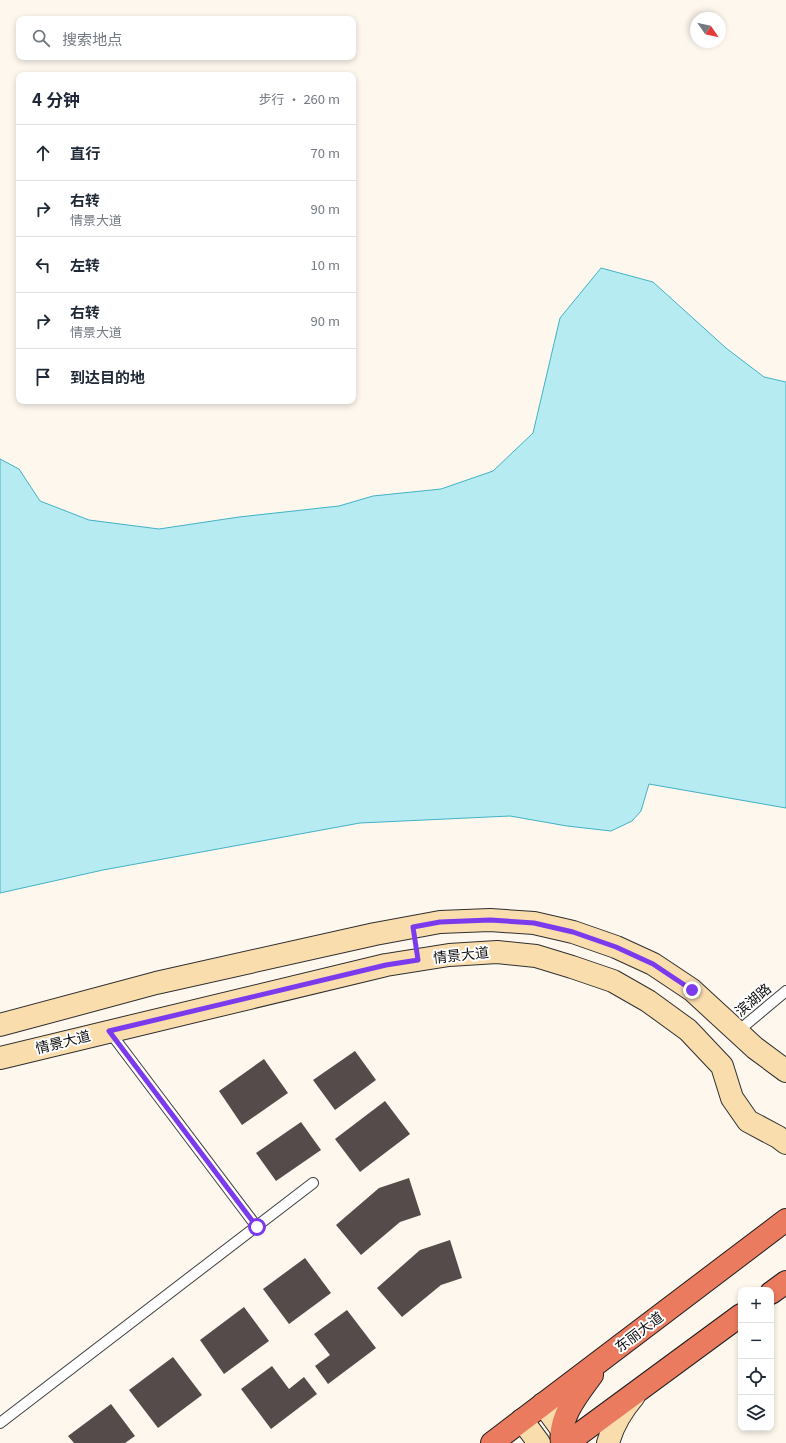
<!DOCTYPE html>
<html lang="zh">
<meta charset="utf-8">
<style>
body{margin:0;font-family:Georgia,"Noto Sans SC",serif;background:#f6f6f7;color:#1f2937}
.controls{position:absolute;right:12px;bottom:12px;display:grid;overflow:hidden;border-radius:8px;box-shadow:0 2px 6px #0003}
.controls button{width:36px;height:36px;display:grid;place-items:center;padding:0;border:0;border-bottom:1px solid #e0e1e3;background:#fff;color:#1f2937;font:20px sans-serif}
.compass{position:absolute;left:690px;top:12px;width:36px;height:36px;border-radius:50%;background:#fff;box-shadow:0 2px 6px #0003;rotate:124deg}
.stop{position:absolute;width:12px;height:12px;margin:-9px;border:3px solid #7c3aed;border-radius:50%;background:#fff}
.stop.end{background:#7c3aed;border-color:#fff;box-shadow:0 1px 4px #0008}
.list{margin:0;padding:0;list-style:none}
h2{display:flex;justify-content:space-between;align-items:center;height:52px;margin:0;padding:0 16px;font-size:17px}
h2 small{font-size:13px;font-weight:400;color:#747a83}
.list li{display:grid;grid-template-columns:26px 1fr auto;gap:12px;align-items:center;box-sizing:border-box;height:56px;padding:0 16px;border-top:1px solid #e0e1e3}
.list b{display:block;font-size:15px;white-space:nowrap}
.list p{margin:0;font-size:13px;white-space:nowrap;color:#747a83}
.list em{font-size:13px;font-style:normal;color:#747a83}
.icon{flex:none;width:22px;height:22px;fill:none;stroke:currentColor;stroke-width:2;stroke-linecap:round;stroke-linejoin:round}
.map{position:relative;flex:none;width:786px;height:1443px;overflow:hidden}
.search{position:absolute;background:#fff;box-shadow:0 2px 6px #0003;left:16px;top:16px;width:340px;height:44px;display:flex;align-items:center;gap:10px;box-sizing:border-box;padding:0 14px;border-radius:8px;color:#747a83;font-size:15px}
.panel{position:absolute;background:#fff;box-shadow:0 2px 6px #0003;left:16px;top:72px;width:340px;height:332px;border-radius:8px}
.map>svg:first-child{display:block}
.water{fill:#b6ebf2;stroke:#41b2c4}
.building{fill:#554b4a}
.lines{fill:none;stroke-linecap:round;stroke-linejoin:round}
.lane-casing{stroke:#404040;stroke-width:12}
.secondary-casing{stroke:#2f2f2f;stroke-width:24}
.highway-casing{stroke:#1e1e1e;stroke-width:24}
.lane{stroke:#fff;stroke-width:10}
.secondary{stroke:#faddad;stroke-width:22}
.highway{stroke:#eb7b5f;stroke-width:22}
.route{stroke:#7c3aed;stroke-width:5}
.labels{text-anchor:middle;stroke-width:4;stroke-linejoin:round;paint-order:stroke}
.street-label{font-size:14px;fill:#0d0d0d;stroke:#fff}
</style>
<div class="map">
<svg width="786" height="1443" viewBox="0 0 786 1443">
<rect width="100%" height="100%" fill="#fef7ee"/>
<path class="water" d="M601,268L653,282L726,348L764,377L786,382V808L649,784L641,811L632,821L611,831L567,826L510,816L360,823L103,870L0,893V459L19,469L40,501L89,520L159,529L239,517L339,506L373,496L441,489L493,471L533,433L560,318Z"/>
<g class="building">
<path d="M355,1051L376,1080L335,1110L313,1080Z"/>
<path d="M264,1059L288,1093L242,1125L219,1091Z"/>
<path d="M385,1101L410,1134L360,1172L335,1139Z"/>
<path d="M301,1122L321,1150L276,1181L256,1153Z"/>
<path d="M409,1178L421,1215L400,1222L361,1255L336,1225L379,1188Z"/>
<path d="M450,1240L462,1278L441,1285L402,1317L377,1288L420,1250Z"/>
<path d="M305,1258L331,1293L289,1324L263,1289Z"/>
<path d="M244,1307L269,1341L224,1374L200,1340Z"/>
<path d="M347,1310L376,1348L328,1384L315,1366L330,1355L314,1334Z"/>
<path d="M173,1357L202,1395L158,1428L129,1390Z"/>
<path d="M272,1366L289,1389L304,1377L317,1394L271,1429L241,1389Z"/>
<path d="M111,1404L135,1436L125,1443H74L68,1436Z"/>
</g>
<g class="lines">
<defs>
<g id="lane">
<path d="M109,1031L257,1227"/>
<path d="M737,1032L786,991"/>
<path d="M0,1423L313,1183"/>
</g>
<g id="secondary">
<path d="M0,1025L156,983L375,934L440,922L490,920L534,923L573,932L616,947L653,964L692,990L755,1048L786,1071"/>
<path d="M0,1058L386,965L449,955L497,952L536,956L572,967L613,981L648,1001L688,1030L722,1066L732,1098L748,1121L778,1137L786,1143"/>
<path d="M543,1404L571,1442"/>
<path d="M522,1420L539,1443"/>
<path d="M608,1443C613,1424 622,1410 634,1396"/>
</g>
<g id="highway">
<path d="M771,1293L786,1282"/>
<path d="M492,1443L786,1220"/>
<path d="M562,1443C558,1418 578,1394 592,1375"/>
<path d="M567,1443L741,1315"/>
</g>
</defs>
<use href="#lane" class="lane-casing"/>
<use href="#secondary" class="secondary-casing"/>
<use href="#highway" class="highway-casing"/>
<use href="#lane" class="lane"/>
<use href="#secondary" class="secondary"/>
<use href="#highway" class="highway"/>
</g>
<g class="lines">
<path class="route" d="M257,1227L109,1031L386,965L418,960L413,927L440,922L490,920L534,923L573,932L616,947L653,964L692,990"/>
</g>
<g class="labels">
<g class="street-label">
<text transform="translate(461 955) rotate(-6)" y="5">情景大道</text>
<text transform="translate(753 1000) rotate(-40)" y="5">滨湖路</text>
<text transform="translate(63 1042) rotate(-14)" y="5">情景大道</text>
<text transform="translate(639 1332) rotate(-37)" y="5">东丽大道</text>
</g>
</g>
</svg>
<div class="controls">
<button>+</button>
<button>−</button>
<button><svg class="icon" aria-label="locate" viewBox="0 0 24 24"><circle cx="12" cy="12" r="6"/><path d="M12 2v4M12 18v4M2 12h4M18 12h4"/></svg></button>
<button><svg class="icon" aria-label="layers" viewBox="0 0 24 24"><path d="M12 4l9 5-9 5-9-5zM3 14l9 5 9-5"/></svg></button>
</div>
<svg class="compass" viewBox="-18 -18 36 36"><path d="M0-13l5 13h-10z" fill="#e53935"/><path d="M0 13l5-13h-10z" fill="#747a83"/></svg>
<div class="stop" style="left:257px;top:1227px"></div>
<div class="stop end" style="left:692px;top:990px"></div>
<div class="search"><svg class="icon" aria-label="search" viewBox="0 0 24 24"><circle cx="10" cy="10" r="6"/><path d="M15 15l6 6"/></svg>搜索地点</div>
<section class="panel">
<h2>4 分钟<small>步行 · 260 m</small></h2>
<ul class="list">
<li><svg class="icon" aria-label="ahead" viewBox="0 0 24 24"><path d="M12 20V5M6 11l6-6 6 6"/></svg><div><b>直行</b></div><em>70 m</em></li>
<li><svg class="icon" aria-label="right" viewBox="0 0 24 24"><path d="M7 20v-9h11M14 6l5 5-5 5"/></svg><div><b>右转</b><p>情景大道</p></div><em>90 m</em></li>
<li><svg class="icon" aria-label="left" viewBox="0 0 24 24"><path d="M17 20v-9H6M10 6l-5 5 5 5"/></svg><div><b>左转</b></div><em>10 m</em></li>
<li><svg class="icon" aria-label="right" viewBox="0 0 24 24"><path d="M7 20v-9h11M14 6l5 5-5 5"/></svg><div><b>右转</b><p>情景大道</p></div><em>90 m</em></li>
<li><svg class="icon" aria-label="arrive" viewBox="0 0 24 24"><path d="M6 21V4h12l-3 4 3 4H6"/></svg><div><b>到达目的地</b></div></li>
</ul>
</section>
</div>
